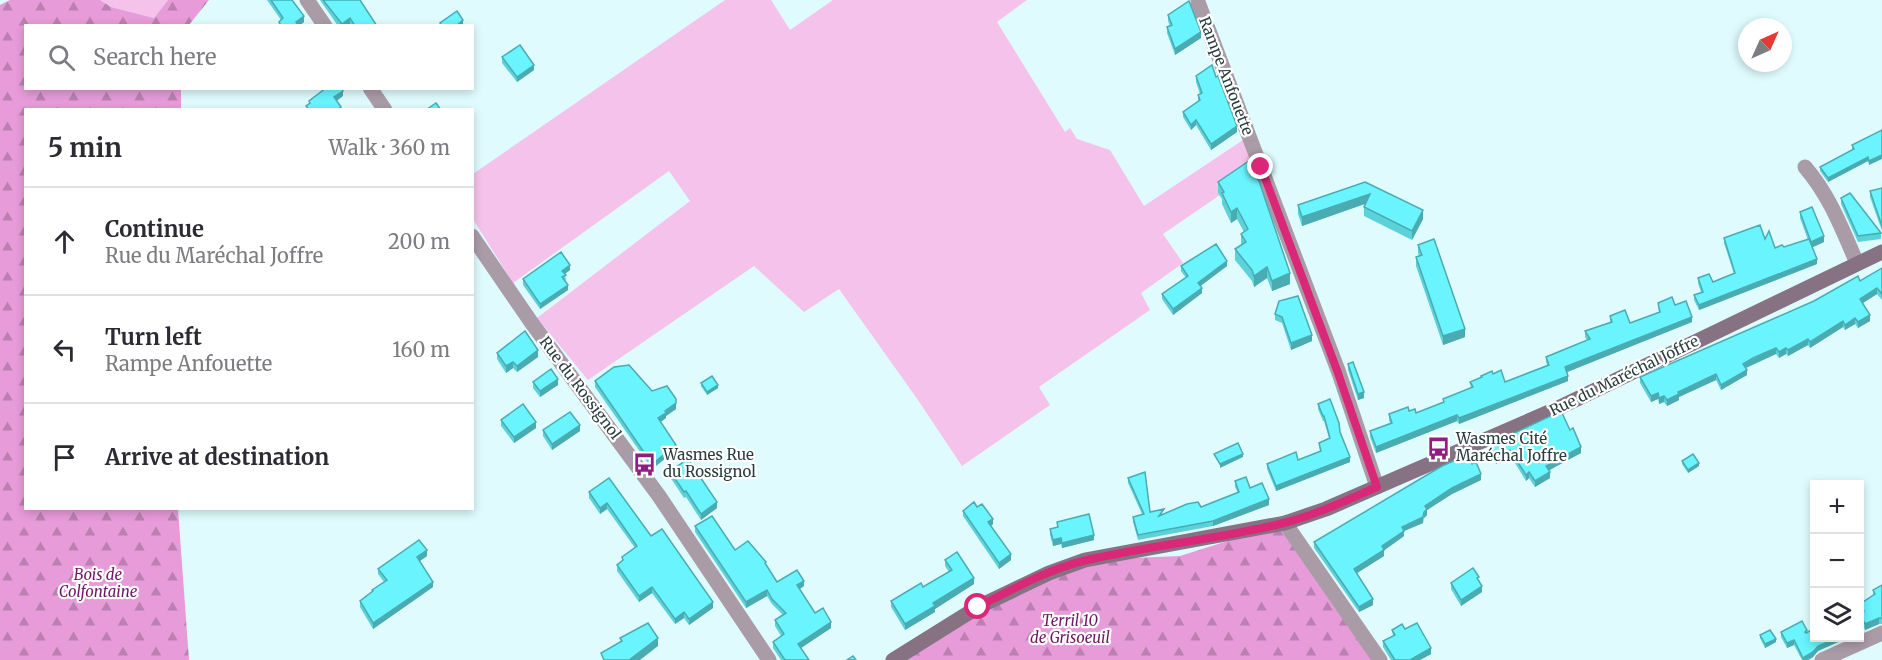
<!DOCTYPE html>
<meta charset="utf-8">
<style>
body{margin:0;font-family:Merriweather,serif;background:#f7f7f7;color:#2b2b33}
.controls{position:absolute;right:18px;bottom:18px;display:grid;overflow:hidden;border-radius:0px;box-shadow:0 3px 9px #0003}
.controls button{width:54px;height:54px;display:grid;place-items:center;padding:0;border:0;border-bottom:2px solid #e1e1e2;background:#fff;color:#2b2b33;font:30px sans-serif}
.compass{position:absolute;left:1738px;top:18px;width:54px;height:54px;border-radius:50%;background:#fff;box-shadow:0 3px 9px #0003;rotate:45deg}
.stop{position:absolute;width:18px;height:18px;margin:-14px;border:4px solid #db2777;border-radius:50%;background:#fff}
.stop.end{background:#db2777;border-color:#fff;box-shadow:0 2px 6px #0008}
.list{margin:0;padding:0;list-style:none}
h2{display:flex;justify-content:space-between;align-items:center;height:78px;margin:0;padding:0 24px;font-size:26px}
h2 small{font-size:20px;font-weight:400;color:#7c7c81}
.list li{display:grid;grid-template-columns:39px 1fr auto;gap:18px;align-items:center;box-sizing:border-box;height:108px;padding:0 24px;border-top:2px solid #e1e1e2}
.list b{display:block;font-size:22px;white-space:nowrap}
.list p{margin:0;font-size:20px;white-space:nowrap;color:#7c7c81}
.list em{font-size:20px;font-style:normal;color:#7c7c81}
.icon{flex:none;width:33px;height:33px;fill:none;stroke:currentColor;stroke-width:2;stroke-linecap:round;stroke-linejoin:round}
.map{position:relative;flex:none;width:1882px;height:660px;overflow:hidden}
.search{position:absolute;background:#fff;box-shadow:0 3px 9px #0003;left:24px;top:24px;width:450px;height:66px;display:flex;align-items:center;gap:15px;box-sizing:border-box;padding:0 21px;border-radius:0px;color:#7c7c81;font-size:22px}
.panel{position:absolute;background:#fff;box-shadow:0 3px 9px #0003;left:24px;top:108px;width:450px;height:402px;border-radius:0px}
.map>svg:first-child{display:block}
.grass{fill:#f5c2eb}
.forest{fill:url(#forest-firs)}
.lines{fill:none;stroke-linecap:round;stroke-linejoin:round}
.street{stroke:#aa9ca7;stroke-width:15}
.secondary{stroke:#867282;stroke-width:15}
.wall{fill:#5bd2da}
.shaded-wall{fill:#4aabb2}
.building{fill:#6af4fe;stroke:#4aabb2;stroke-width:1.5}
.route{stroke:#db2777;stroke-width:8}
.labels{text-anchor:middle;stroke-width:4.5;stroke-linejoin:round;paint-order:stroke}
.street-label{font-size:15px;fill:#2a3d3e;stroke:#fff}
.poi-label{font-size:15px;fill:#2a3d3e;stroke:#fff;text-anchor:start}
.park-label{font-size:15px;font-style:italic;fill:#6e1664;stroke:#fff}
</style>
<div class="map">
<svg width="1882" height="660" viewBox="0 0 1882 660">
<defs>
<pattern id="forest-firs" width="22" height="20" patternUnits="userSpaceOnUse" patternTransform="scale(1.5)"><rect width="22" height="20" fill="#e79bd9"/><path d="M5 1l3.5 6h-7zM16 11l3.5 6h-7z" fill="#bb80b1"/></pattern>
</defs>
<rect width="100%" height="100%" fill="#dffbfd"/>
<g class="grass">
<path d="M100,0H168L154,18L111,7Z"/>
<path d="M725,0H771L790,30L833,0H1027L997,22L1065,132L1070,128L1077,139L1110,150L1144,206L1249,136L1261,167L1163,234L1183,263L1141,293L1150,310L1039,387L1050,405L962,466L918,400L839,289L804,312L754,266L588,380L537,318L690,201L669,171L513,283L473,219V174Z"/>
</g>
<g class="forest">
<path d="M10,0H100L111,7L154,18L168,0H209L189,25L26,26V88L181,89V109L26,110V508L178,509L189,660H0V5Z"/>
<path d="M1285,523L1380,660H893L935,635L1085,560L1180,556Z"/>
</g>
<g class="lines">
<g class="street">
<path d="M307,0L325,26"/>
<path d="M1198,2L1339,373L1377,487"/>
<path d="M370,88L385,110"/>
<path d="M1805,167C1830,196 1842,229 1857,263"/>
<path d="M472,236L531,322L659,496L769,660"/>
<path d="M1285,523L1380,660"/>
<path d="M1822,660L1882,633"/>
</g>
<path class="secondary" d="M893,660L978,607L1049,573L1085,560L1285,523L1326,509L1554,410L1882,252"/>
</g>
<g class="wall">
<path d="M267,0H292L304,22L299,26H277L279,24V22L281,20Z"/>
<path d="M320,0H360L377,26H351L350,24L348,26H338Z"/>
<path d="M1168,15L1201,38L1175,55L1167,33V27L1170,26L1168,21Z"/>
<path d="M502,57L534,70L517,82L502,63Z"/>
<path d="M1196,76L1237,132L1211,150L1196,125L1191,130L1183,117V112L1198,101V95L1200,94L1196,82Z"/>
<path d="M1882,130L1869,165L1868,161L1828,182L1820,171V167L1852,150V145Z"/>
<path d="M1255,176L1290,284L1272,291L1267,278L1254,287L1252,281L1235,260V249L1241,245V234L1244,232L1237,219L1231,223L1222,204V199L1218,193V182Z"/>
<path d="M1365,182L1423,219L1412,240L1364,216V207L1365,204L1302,226L1298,214V205Z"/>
<path d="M1882,188V231L1870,197V191Z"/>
<path d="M1841,198L1881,233V239L1858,242L1841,204Z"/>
<path d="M1800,212L1824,242L1812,247L1817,264L1699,310L1694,300V295L1701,292L1698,283V278L1713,282L1734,274L1724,243V238L1765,239L1775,248L1784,247L1808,240L1800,218Z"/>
<path d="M1418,245L1465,337L1443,345L1416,266V257L1419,256L1418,253Z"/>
<path d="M1181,266H1227L1200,286L1202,293L1173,315L1162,299V294L1186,278L1181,271Z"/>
<path d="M1882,268V300L1877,294L1862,303L1870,321L1858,328L1855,324L1845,330L1843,327L1810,348L1808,345L1788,356L1786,354L1779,358L1776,354L1746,368L1747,375L1721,390L1716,380L1679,397V400L1667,406L1664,402L1659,404L1658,399L1651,402L1640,383V377L1860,281Z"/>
<path d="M570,270L565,274L566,280L565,281L568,290L540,309L523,285V279Z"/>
<path d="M1279,301L1312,341L1291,350L1282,323L1275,320V314Z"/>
<path d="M1658,303L1675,305L1692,322L1566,372L1568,381L1459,424L1457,421L1376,453L1370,437V431L1390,423L1389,420V414L1409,411L1416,413L1443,402V399L1471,388L1470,382L1481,378V376L1493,374L1505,382L1547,365L1546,362V357L1587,340L1585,337V331L1610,322V316L1630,323L1659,313Z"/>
<path d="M497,353L538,357L517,372L513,368L506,373L497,359Z"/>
<path d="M1348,364L1364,398L1358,400L1348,370Z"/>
<path d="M595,381L652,391L676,409L666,416V418L660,422L676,450L652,469L595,387Z"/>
<path d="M533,382L558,385L540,397L533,388Z"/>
<path d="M701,383L718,388L707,395L701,386Z"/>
<path d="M1318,404L1340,432L1350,462L1276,491L1267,469V464L1298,460L1320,452L1319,443L1329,438L1324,421H1323L1318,409Z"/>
<path d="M501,420L536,428L514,443L501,426Z"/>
<path d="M543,430L580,431L552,450L543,436Z"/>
<path d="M1570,430L1581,453L1549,470L1550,478L1535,487L1529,478L1526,481L1510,455L1496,464L1489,451V445Z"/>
<path d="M1682,461L1699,466L1688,473L1682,464Z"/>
<path d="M1472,464L1481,480L1452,494L1427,510V515L1424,518L1423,523L1404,531V536L1384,550V556L1357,573L1373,605L1359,612L1314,548V542Z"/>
<path d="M670,471L717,508L701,520L686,497L684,498L670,477Z"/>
<path d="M609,478L651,536L713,608L689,625L684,618L675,624L652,593L639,602L617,571V565L622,562V557L635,548L607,509L600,514L589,498V492Z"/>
<path d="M1128,478L1150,512L1164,514L1201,507L1238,493L1235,487V481L1250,488L1269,505L1213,526L1138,540L1133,522V517L1142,514L1128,483Z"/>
<path d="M977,507L993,524L991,526L1011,560L999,569L963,516V511Z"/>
<path d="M1057,522L1094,540L1062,548L1061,544L1053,546L1050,535V529L1057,528Z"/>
<path d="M695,526L735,550L766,565L777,582L804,586L799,589L815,613L831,628L801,648L809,660H781L773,648V642L781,636L775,626V620L783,615L772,604L767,596L746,608L695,532Z"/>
<path d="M427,556L420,561L433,587L373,629L360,607V601L372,592V590L384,582L378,574V569Z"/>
<path d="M945,560L974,584L935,609V612L905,630L891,607V601L923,587L949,572L945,566Z"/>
<path d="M1451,583L1482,592L1461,606L1451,589Z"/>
<path d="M1882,585V624H1879L1865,630L1860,619V613H1862L1860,610V604L1873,595V590Z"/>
<path d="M1405,629L1431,654L1420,660H1391L1383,647V641L1393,636L1392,630Z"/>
<path d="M1781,632L1807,633L1847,638L1818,651L1813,657L1808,660H1802L1794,645L1787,648L1781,637Z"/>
<path d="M1760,635L1776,642L1765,648L1760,638Z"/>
</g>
<g class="shaded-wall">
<path d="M304,16V22L299,26H296V22Z"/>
<path d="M350,18V24L348,26H342V24Z"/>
<path d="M463,20V26H456Z"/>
<path d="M1201,32V38L1175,55V49Z"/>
<path d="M534,65V70L517,82V77Z"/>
<path d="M343,91V96L334,103V97Z"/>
<path d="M1196,120V125L1191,130V125Z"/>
<path d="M1237,126V132L1211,150V144Z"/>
<path d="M1882,155V159L1869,165V161Z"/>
<path d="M1868,157V161L1828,182V178Z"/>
<path d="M1370,194V202L1302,226V217Z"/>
<path d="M1237,208V219L1231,223V212Z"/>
<path d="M1423,210V219L1412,240V231Z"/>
<path d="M1824,236V242L1811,248V242Z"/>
<path d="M1817,259V264L1699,310V305Z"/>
<path d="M1227,261V266L1198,288V283Z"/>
<path d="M570,265V270L562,276V271Z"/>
<path d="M1267,267V278L1254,287V276Z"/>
<path d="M1290,273V284L1272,291V281Z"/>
<path d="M568,285V290L540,309V304Z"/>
<path d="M1202,288V293L1173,315V309Z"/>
<path d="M1877,288V294L1860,305V299Z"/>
<path d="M1870,315V321L1858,328V322Z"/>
<path d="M1692,317V322L1565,373V367Z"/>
<path d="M1855,318V324L1845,330V325Z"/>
<path d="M1843,321V327L1810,348V342Z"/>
<path d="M1465,329V337L1443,345V336Z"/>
<path d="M1312,335V341L1291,350V343Z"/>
<path d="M1808,339V345L1788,356V350Z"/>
<path d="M1776,348V354L1743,369V364Z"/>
<path d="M1786,348V354L1779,358V352Z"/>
<path d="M538,350V357L517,372V366Z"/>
<path d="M513,362V368L506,373V366Z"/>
<path d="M1747,370V375L1721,390V385Z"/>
<path d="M1716,374V380L1679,397V400L1667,406V400L1678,392Z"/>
<path d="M1568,376V381L1459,424V418Z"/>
<path d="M558,379V385L540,397V391Z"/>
<path d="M718,385V388L707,395V392Z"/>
<path d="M1364,392V398L1358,400V394Z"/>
<path d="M1658,393V399L1651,402V396Z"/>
<path d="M1664,396V402L1659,404V398Z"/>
<path d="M676,403V409L666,416V418L658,424V418L665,411Z"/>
<path d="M1457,415V421L1376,453V447Z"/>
<path d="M536,422V428L514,443V437Z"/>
<path d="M580,425V431L552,450V444Z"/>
<path d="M676,445V450L652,469V464Z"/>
<path d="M1581,447V453L1546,472V466Z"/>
<path d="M1510,450V455L1496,464V458Z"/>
<path d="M1243,454V457L1220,468V464Z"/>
<path d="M1350,457V462L1276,491V486Z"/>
<path d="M1699,463V466L1688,473V470Z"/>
<path d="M1529,472V478L1526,481V475Z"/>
<path d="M1550,472V478L1535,487V481Z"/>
<path d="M1481,474V480L1452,494L1427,510V515L1424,518L1425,506L1452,488Z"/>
<path d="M1269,499V505L1213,526V521Z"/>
<path d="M717,502V508L701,520V514Z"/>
<path d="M607,503V509L600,514V508Z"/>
<path d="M1423,517V523L1404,531V536L1382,552V546L1402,527Z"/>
<path d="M993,519V524L988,528V522Z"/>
<path d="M1094,535V540L1062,548V543Z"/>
<path d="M1061,538V544L1053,546V540Z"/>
<path d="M427,550V556L417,563V557Z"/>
<path d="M1384,550V556L1354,575V569Z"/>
<path d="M1011,554V560L999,569V563Z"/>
<path d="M974,578V584L935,609V612L905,630V624L933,603Z"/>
<path d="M804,581V586L797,591V585Z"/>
<path d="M433,582V587L373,629V623Z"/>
<path d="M1482,586V592L1461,606V600Z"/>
<path d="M652,587V593L639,602V596Z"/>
<path d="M767,590V596L746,608V602Z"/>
<path d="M1373,599V605L1359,612V607Z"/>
<path d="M713,602V608L689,625V619Z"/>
<path d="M684,612V618L675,624V619Z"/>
<path d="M1879,618V624L1865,630V624Z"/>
<path d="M831,622V628L798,650V644Z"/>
<path d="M658,638V646L640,660H629Z"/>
<path d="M1837,638H1847L1818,651L1813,657L1808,660H1803V658L1818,646Z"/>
<path d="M1776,639V642L1765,648V644Z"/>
<path d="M1794,640V645L1787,648V643Z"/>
<path d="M1431,648V654L1420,660H1410Z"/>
</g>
<g class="building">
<path d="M271,0H292L304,16L296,22L298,26H277L280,24L279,22L283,18Z"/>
<path d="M323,0H360L377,26H355L350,18L342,24Z"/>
<path d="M1189,1L1201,32L1175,49L1167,27L1172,25L1168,15Z"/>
<path d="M457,11L463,20L456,26H442L440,23Z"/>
<path d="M520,45L534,65L517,77L502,57Z"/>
<path d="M1212,65L1216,77L1218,76L1237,126L1211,144L1196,120L1191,125L1183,112L1200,100L1198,95L1202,93L1196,76Z"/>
<path d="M326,88H342L343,91L334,97L341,107L339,109V110H309L306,106L310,103L309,101Z"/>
<path d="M436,103L441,110H426Z"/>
<path d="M1882,130V155L1869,161L1868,157L1828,178L1820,167L1854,149L1852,145Z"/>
<path d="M1249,161L1255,171L1253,172L1259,181L1290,273L1272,281L1267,267L1254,276L1252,270L1235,249L1246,242L1241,234L1248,229L1237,208L1231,212L1222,193L1224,192L1218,182Z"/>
<path d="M1365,182L1423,210L1412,231L1364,207L1370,194L1302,217L1298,205Z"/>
<path d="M1882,188V226L1870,191Z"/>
<path d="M1850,193L1881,233L1858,236L1841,198Z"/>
<path d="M1812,207L1824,236L1811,242L1800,212Z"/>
<path d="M1760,225L1765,239L1769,231L1775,248L1782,245L1784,247L1809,239L1817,259L1699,305L1694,295L1703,292L1698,278L1709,274L1713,282L1735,273L1724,238Z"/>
<path d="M1434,239L1465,329L1443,336L1416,257L1422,255L1418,245Z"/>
<path d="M1216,244L1227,261L1198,283L1202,288L1173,309L1162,294L1188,276L1181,266Z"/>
<path d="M561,252L570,265L562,271L566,275L562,277L568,285L540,304L523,279Z"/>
<path d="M1882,268V294L1877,288L1860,299L1870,315L1858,322L1855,318L1845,325L1843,321L1810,342L1808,339L1788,350L1786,348L1779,352L1776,348L1753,358L1743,364L1747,370L1721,385L1716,374L1678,392L1679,394L1667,400L1664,396L1659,398L1658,393L1651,396L1640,377L1814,301L1858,276L1860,281Z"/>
<path d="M1298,296L1312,335L1291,343L1282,317L1275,314L1279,301Z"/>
<path d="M1672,297L1675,305L1686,301L1692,317L1565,367L1568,376L1459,418L1457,415L1376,447L1370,431L1392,423L1389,414L1408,407L1409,411L1415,409L1416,413L1444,402L1443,399L1473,387L1470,382L1482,377L1481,376L1492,371L1493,374L1501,370L1505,382L1549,365L1546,357L1590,339L1585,331L1612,322L1610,316L1625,310L1630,323L1660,312L1658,303Z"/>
<path d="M525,331L538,350L517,366L513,362L506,366L497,353Z"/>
<path d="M1353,362L1364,392L1358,394L1348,364Z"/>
<path d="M629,365L652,391L667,386L676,399V403L665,411L666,413L658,418L676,445L652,464L595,381L614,367Z"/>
<path d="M551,369L558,379L540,391L533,382Z"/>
<path d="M712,376L718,385L707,392L701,383Z"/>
<path d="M1330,399L1339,423L1340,432L1350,457L1276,486L1267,464L1296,452L1298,460L1321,451L1319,443L1330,438L1324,416H1323L1318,404Z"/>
<path d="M523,404L536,422L514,437L501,420Z"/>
<path d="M1561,411L1570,430L1573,428L1581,447L1546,466L1550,472L1535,481L1529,472L1526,475L1510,450L1496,458L1489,445Z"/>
<path d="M570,412L580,425L552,444L543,430Z"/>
<path d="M1238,443L1243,454L1220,464L1214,454Z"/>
<path d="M1469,454L1472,464L1476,462L1481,474L1452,488L1425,506L1427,509L1424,512L1423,517L1402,527L1404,531L1382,546L1384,550L1354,569L1373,599L1359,607L1314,542L1442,466Z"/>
<path d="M1693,454L1699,463L1688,470L1682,461Z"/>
<path d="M688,459L717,502L701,514L686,491L684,492L670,471Z"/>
<path d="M1145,472L1150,512L1164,509L1159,516L1187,504L1198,502L1201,507L1239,492L1235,481L1246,477L1250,488L1262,483L1269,499L1213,521L1138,535L1133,517L1144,514L1128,478Z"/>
<path d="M609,478L651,536L662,529L713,602L689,619L684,612L675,619L652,587L639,596L617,565L623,560L622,557L637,546L607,503L600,508L589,492Z"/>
<path d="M974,502L977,507L982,504L993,519L988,522L1011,554L999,563L963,511Z"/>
<path d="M1089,514L1094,535L1062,543L1061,538L1053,540L1050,529L1058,527L1057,522Z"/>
<path d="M712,516L735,550L748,541L766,562L765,563L777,582L797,570L804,581L797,585L815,613L823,608L831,622L798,644L809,660H785L773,642L784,634L775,620L786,613L772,599L767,590L746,602L695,526Z"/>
<path d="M419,540L427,550L417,557L433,582L373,623L360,601L373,591L372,590L387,580L378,569Z"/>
<path d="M957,552L974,578L933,603L935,606L905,624L891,601L921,583L923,587L952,570L945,560Z"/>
<path d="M1473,568L1479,577L1477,578L1482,586L1461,600L1451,583Z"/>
<path d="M1882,585V618H1879L1865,624L1860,613L1864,611L1860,604L1875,594L1873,590Z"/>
<path d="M1802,621L1807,630L1805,632L1806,633L1815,628V638H1837L1818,646L1813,652L1803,658L1794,640L1787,643L1781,632Z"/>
<path d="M648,623L658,638L629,660H604L601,653L622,641L620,638Z"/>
<path d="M1417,623L1431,648L1410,660H1395L1383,641L1395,635L1392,630L1402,624L1405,629Z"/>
<path d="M1770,630L1776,639L1765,644L1760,635Z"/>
<path d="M853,656L856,660H847Z"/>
</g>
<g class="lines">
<path class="route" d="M978,607C1013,589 1048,569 1087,560C1152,545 1219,539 1284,523C1316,515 1347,500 1377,487L1338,373L1261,167"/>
</g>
<defs>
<symbol id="bus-bare" viewBox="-9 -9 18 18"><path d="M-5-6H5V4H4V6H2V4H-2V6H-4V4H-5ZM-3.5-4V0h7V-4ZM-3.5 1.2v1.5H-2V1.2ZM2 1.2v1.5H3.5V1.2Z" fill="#8e1f81" stroke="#fff" stroke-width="2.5" paint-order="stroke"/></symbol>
</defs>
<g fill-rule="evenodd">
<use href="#bus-bare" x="1422" y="432" width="33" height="33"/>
<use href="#bus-bare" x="628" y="448" width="33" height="33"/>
</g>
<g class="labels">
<g class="street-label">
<text transform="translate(1226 76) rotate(69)" y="5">Rampe Anfouette</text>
<text transform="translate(1624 376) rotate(-26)" y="5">Rue du Maréchal Joffre</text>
<text transform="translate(580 388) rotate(53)" y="5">Rue du Rossignol</text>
</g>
<g class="poi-label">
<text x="1456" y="444">Wasmes Cité<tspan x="1456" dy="17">Maréchal Joffre</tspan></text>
<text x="663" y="460">Wasmes Rue<tspan x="663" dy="17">du Rossignol</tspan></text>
</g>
<g class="park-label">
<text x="98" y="580">Bois de<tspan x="98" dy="17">Colfontaine</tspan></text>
<text x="1070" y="626">Terril 10<tspan x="1070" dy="17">de Grisoeuil</tspan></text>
</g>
</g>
</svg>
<div class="controls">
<button>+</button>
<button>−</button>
<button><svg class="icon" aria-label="layers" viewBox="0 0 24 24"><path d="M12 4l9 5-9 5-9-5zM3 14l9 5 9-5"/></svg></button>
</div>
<svg class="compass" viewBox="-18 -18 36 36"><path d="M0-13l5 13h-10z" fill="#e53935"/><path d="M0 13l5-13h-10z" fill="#7c7c81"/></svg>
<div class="stop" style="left:978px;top:607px"></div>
<div class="stop end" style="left:1261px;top:167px"></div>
<div class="search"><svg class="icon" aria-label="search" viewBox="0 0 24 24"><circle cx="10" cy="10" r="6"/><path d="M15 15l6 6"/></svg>Search here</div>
<section class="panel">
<h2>5 min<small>Walk · 360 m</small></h2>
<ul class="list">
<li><svg class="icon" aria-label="ahead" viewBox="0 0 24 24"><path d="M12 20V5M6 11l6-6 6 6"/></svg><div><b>Continue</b><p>Rue du Maréchal Joffre</p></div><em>200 m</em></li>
<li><svg class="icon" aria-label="left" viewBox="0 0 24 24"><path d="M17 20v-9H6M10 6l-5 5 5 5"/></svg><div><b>Turn left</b><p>Rampe Anfouette</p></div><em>160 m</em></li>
<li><svg class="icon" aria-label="arrive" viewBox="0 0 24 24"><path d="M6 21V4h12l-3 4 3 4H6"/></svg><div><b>Arrive at destination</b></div></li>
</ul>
</section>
</div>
